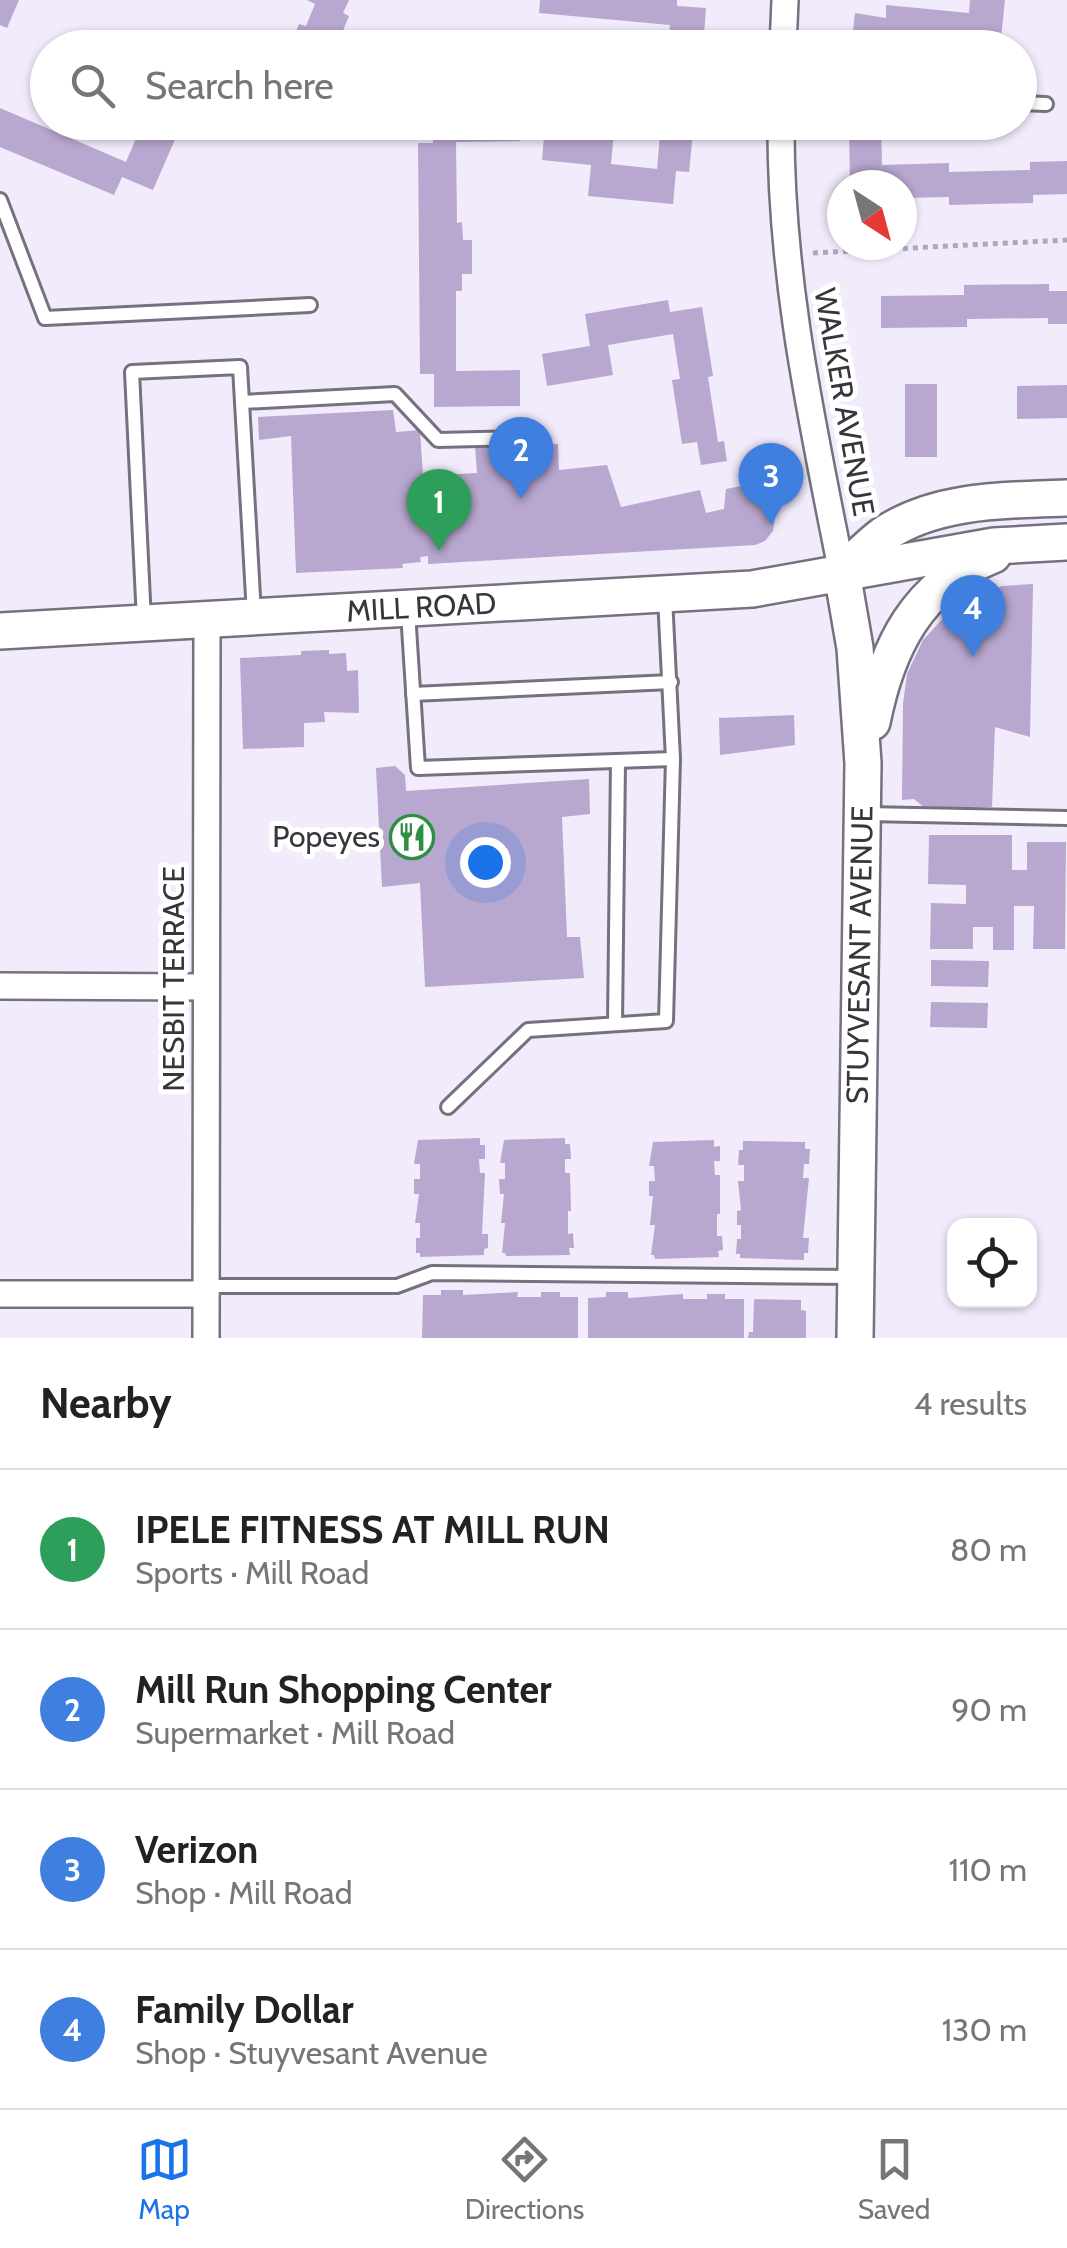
<!DOCTYPE html>
<meta charset="utf-8">
<style>
body{margin:0;font-family:Cabin,sans-serif;background:#f6f6f6;color:#222}
.controls{position:absolute;right:30px;bottom:30px;display:grid;overflow:hidden;border-radius:20px;box-shadow:0 2px 8px #0004}
.controls button{width:90px;height:90px;display:grid;place-items:center;padding:0;border:0;border-bottom:2px solid #e0e0e0;background:#fff;color:#222;font:50px sans-serif}
.compass{position:absolute;left:827px;top:170px;width:90px;height:90px;border-radius:50%;background:#fff;box-shadow:0 2px 8px #0004;rotate:144deg}
.you{position:absolute;left:485px;top:862px;width:35px;height:35px;margin:-25px;border:8px solid #fff;border-radius:50%;background:#1a73e8;box-shadow:0 0 0 15px #1a73e833}
.badge{display:grid;place-items:center;width:65px;height:65px;border-radius:50%;background:#1a73e8;color:#fff;font-size:32px;font-weight:700}
.pin{position:absolute;translate:-50% -82px;filter:drop-shadow(0 2px 5px #0008)}
.pin::after{content:'';position:absolute;top:52px;width:35px;height:30px;background:inherit;clip-path:polygon(0 0,100% 0,50% 100%)}
.list{margin:0;padding:0;list-style:none}
h2{display:flex;justify-content:space-between;align-items:center;height:130px;margin:0;padding:0 40px;font-size:42px}
h2 small{font-size:32px;font-weight:400;color:#767676}
.list li{display:grid;grid-template-columns:65px 1fr auto;gap:30px;align-items:center;box-sizing:border-box;height:160px;padding:0 40px;border-top:2px solid #e0e0e0}
.list b{display:block;font-size:38px;white-space:nowrap}
.list p{margin:0;font-size:32px;white-space:nowrap;color:#767676}
.list em{font-size:32px;font-style:normal;color:#767676}
.icon{flex:none;width:55px;height:55px;fill:none;stroke:currentColor;stroke-width:2;stroke-linecap:round;stroke-linejoin:round}
.map{position:relative;flex:none;width:1067px;height:1338px;overflow:hidden}
.search{position:absolute;background:#fff;box-shadow:0 2px 8px #0004;left:30px;right:30px;top:30px;height:110px;display:flex;align-items:center;gap:25px;box-sizing:border-box;padding:0 35px;border-radius:55px;color:#767676;font-size:38px}
.sheet{height:770px;background:#fff}
nav{display:flex;justify-content:space-around;align-items:center;box-sizing:border-box;height:140px;border-top:2px solid #e0e0e0;background:#fff;font-size:28px;color:#767676}
nav a{display:grid;justify-items:center;gap:5px}
nav .on{color:#1a73e8}
.map>svg:first-child{display:block}
.building{fill:#b8a7cf}
.lines{fill:none;stroke-linecap:round;stroke-linejoin:round}
.lane-casing{stroke:#76707f;stroke-width:18}
.street-casing{stroke:#76707f;stroke-width:30}
.secondary-casing{stroke:#76707f;stroke-width:40}
.path{stroke:#aea8b6;stroke-width:5;stroke-dasharray:5 5;stroke-linecap:butt}
.lane{stroke:#fff;stroke-width:12}
.street{stroke:#fff;stroke-width:25}
.secondary{stroke:#fff;stroke-width:35}
.labels{text-anchor:middle;stroke-width:10;stroke-linejoin:round;paint-order:stroke}
.street-label{font-size:30px;fill:#38353c;stroke:#fff}
.poi-label{font-size:30px;fill:#38353c;stroke:#fff;text-anchor:end}
</style>
<div class="map">
<svg width="1067" height="1338" viewBox="0 0 1067 1338">
<rect width="100%" height="100%" fill="#f2ebfc"/>
<g class="building">
<path d="M0,0H19L7,28L0,25Z"/>
<path d="M307,0H349L343,13L349,16L336,48H289L299,24L306,26L315,4Z"/>
<path d="M540,0H677V6L706,8L703,48H668L670,25L539,13Z"/>
<path d="M970,0H1005L1001,38L976,35L974,48L886,39L885,48H851L855,13L886,18V5L969,13Z"/>
<path d="M212,31L250,48H205Z"/>
<path d="M0,108L126,162L143,122H191L187,131L180,128L153,190L122,177L114,195L0,147Z"/>
<path d="M433,122H519L520,141L456,142L457,223L462,222L463,240H472V274H462V291H456V371L520,370V406L434,407V374H420L418,143H433Z"/>
<path d="M661,122H694L689,172L676,171L673,204L588,196L591,165L542,160L545,125L614,132L611,164L657,169Z"/>
<path d="M849,122H881L882,165L949,163V172L1030,170V162L1067,161V194L1033,195V203L949,205V197L902,198V185L850,184Z"/>
<path d="M1049,284V291H1067V324H1048V318L967,319V327L881,328V296L964,295V285Z"/>
<path d="M668,300L670,312L702,307L713,376L708,377L718,442L724,441L727,461L701,465L697,442L682,444L672,380L680,379L673,334L608,345L613,375L547,386L542,354L590,346L585,314Z"/>
<rect x="905" y="384" width="32" height="73"/>
<path d="M1067,385V418L1017,419V386Z"/>
<path d="M393,410L396,432L420,430L423,476L477,473L475,447L558,444L559,470L607,465L621,507L700,490L706,513L724,509L726,489L767,481L775,518L773,531L765,541L755,545L428,564V556L420,557L421,562L402,564L403,568L296,573L291,436L259,440L258,417Z"/>
<path d="M1033,584L1030,737L995,727L992,807L925,808L914,799L902,800L903,704L907,674L923,640L947,614L967,601L1002,586Z"/>
<path d="M329,650V654L346,653L347,671L358,670L359,713L324,712L325,722L304,723V747L243,749L240,658L301,655V651Z"/>
<path d="M794,715L795,745L720,755L719,718Z"/>
<path d="M395,766L405,775L406,791L589,779L590,814L562,817L567,937H580L584,978L425,987L420,883L382,887L376,768Z"/>
<path d="M929,835H1012V870H1027V842H1066L1065,949H1033L1034,906H1014V950H993V927H973V949H930L931,903L966,904V885L928,884Z"/>
<path d="M931,960L989,961L988,987L931,986Z"/>
<path d="M931,1002L988,1003L987,1028L930,1027Z"/>
<path d="M480,1138V1145H485V1159H479L480,1173H485L482,1234H488V1248L484,1249V1255L420,1257V1253H416V1238H420V1223H415L419,1194H414V1179H420V1164H414L418,1140Z"/>
<path d="M565,1138V1144H570L571,1159H565V1173H570L571,1211H568V1234L573,1233L574,1248H569L570,1255L506,1256L505,1253H502L505,1223H501L504,1194H500L499,1179H505V1163H500L504,1140Z"/>
<path d="M714,1140V1147L720,1146V1161H714L715,1175H720V1214H717V1236H722L723,1250L718,1251L719,1257L655,1259L654,1255H651L655,1225H650L653,1196H649V1181H655L654,1166H649L653,1142Z"/>
<path d="M743,1141L805,1142V1149H810L809,1164H804L803,1178H809L803,1238H809L808,1253H804V1260L740,1258V1254H736L737,1239H741V1225H737V1211L741,1210L738,1181H744V1165H738L739,1150H743Z"/>
<path d="M441,1290H463V1295L518,1292L517,1297H541V1292H560V1297H578V1338H422L423,1295H441Z"/>
<path d="M606,1292H628V1298L683,1294V1299H707V1294H725V1299H744V1338H588V1298L606,1297Z"/>
<path d="M754,1299L801,1300V1310L806,1311V1338H748L749,1332H753Z"/>
</g>
<g class="lines">
<defs>
<g id="lane">
<path d="M410,45L430,48"/>
<path d="M1020,103L1046,104"/>
<path d="M0,200L45,318L310,305"/>
<path d="M242,402L395,394L438,440L519,438"/>
<path d="M408,612L418,768L673,759"/>
<path d="M144,621L132,372L240,367L254,614"/>
<path d="M413,694L671,682"/>
<path d="M865,814L1067,818"/>
<path d="M615,1024L618,761"/>
<path d="M448,1107L528,1030L666,1021L673,759L665,597"/>
<path d="M206,1286H397L432,1273L853,1277"/>
</g>
<g id="street">
<path d="M783,48L785,0"/>
<path d="M781,122C780,278 812,421 842,573"/>
<path d="M0,986L206,987"/>
<path d="M0,1294H206"/>
<path d="M206,1338L207,621"/>
</g>
<g id="secondary">
<path d="M842,573L855,648L863,763L855,1338"/>
<path d="M842,573C855,560 868,546 883,535C935,499 1006,500 1067,498"/>
<path id="s1" d="M0,631L752,589L994,546L1067,542"/>
<path d="M872,722C887,647 917,585 993,555"/>
</g>
</defs>
<use href="#lane" class="lane-casing"/>
<use href="#street" class="street-casing"/>
<use href="#secondary" class="secondary-casing"/>
<path class="path" d="M813,253L1067,240"/>
<use href="#lane" class="lane"/>
<use href="#street" class="street"/>
<use href="#secondary" class="secondary"/>
</g>
<defs>
<symbol id="restaurant-ring" viewBox="-11 -11 22 22"><circle r="9.5" fill="#fff" stroke="#2c8f43" stroke-width="1.5"/><path d="M-5-6h1v4h1v-4h1v4h1v-4h1v5L-1.5 .5V6h-2V.5L-5-1ZM5-6V6H3V1.5H1.5Q1.5-4 5-6Z" fill="#2c8f43"/></symbol>
</defs>
<g fill-rule="evenodd">
<use href="#restaurant-ring" x="387" y="812" width="50" height="50"/>
</g>
<g class="labels">
<g class="street-label">
<text transform="translate(844 402) rotate(80)" y="10">WALKER AVENUE</text>
<text dy="10" stroke="none"><textPath href="#s1" startOffset="422">MILL ROAD</textPath></text>
<text transform="translate(860 955) rotate(-89)" y="10">STUYVESANT AVENUE</text>
<text transform="translate(174 979) rotate(-90)" y="10">NESBIT TERRACE</text>
</g>
<g class="poi-label">
<text x="380" y="847">Popeyes</text>
</g>
</g>
</svg>
<div class="controls">
<button><svg class="icon" aria-label="locate" viewBox="0 0 24 24"><circle cx="12" cy="12" r="6"/><path d="M12 2v4M12 18v4M2 12h4M18 12h4"/></svg></button>
</div>
<svg class="compass" viewBox="-18 -18 36 36"><path d="M0-13l5 13h-10z" fill="#e53935"/><path d="M0 13l5-13h-10z" fill="#767676"/></svg>
<div class="you"></div>
<div class="pin badge" style="left:439px;top:551px;background:#2e9e5b">1</div>
<div class="pin badge" style="left:521px;top:499px;background:#3f7fe0">2</div>
<div class="pin badge" style="left:771px;top:525px;background:#3f7fe0">3</div>
<div class="pin badge" style="left:973px;top:657px;background:#3f7fe0">4</div>
<div class="search"><svg class="icon" aria-label="search" viewBox="0 0 24 24"><circle cx="10" cy="10" r="6"/><path d="M15 15l6 6"/></svg>Search here</div>
</div>
<section class="sheet">
<h2>Nearby<small>4 results</small></h2>
<ul class="list">
<li><span class="badge" style="background:#2e9e5b">1</span><div><b>IPELE FITNESS AT MILL RUN</b><p>Sports · Mill Road</p></div><em>80 m</em></li>
<li><span class="badge" style="background:#3f7fe0">2</span><div><b>Mill Run Shopping Center</b><p>Supermarket · Mill Road</p></div><em>90 m</em></li>
<li><span class="badge" style="background:#3f7fe0">3</span><div><b>Verizon</b><p>Shop · Mill Road</p></div><em>110 m</em></li>
<li><span class="badge" style="background:#3f7fe0">4</span><div><b>Family Dollar</b><p>Shop · Stuyvesant Avenue</p></div><em>130 m</em></li>
</ul>
</section>
<nav>
<a class="on"><svg class="icon" aria-label="map" viewBox="0 0 24 24"><path d="M3 6l6-2 6 2 6-2v14l-6 2-6-2-6 2zM9 4v14M15 6v14"/></svg>Map</a>
<a><svg class="icon" aria-label="directions" viewBox="0 0 24 24"><path d="M12 3l9 9-9 9-9-9zM9 14v-3h6M13 9l2 2-2 2"/></svg>Directions</a>
<a><svg class="icon" aria-label="saved" viewBox="0 0 24 24"><path d="M7 4h10v16l-5-4-5 4z"/></svg>Saved</a>
</nav>
